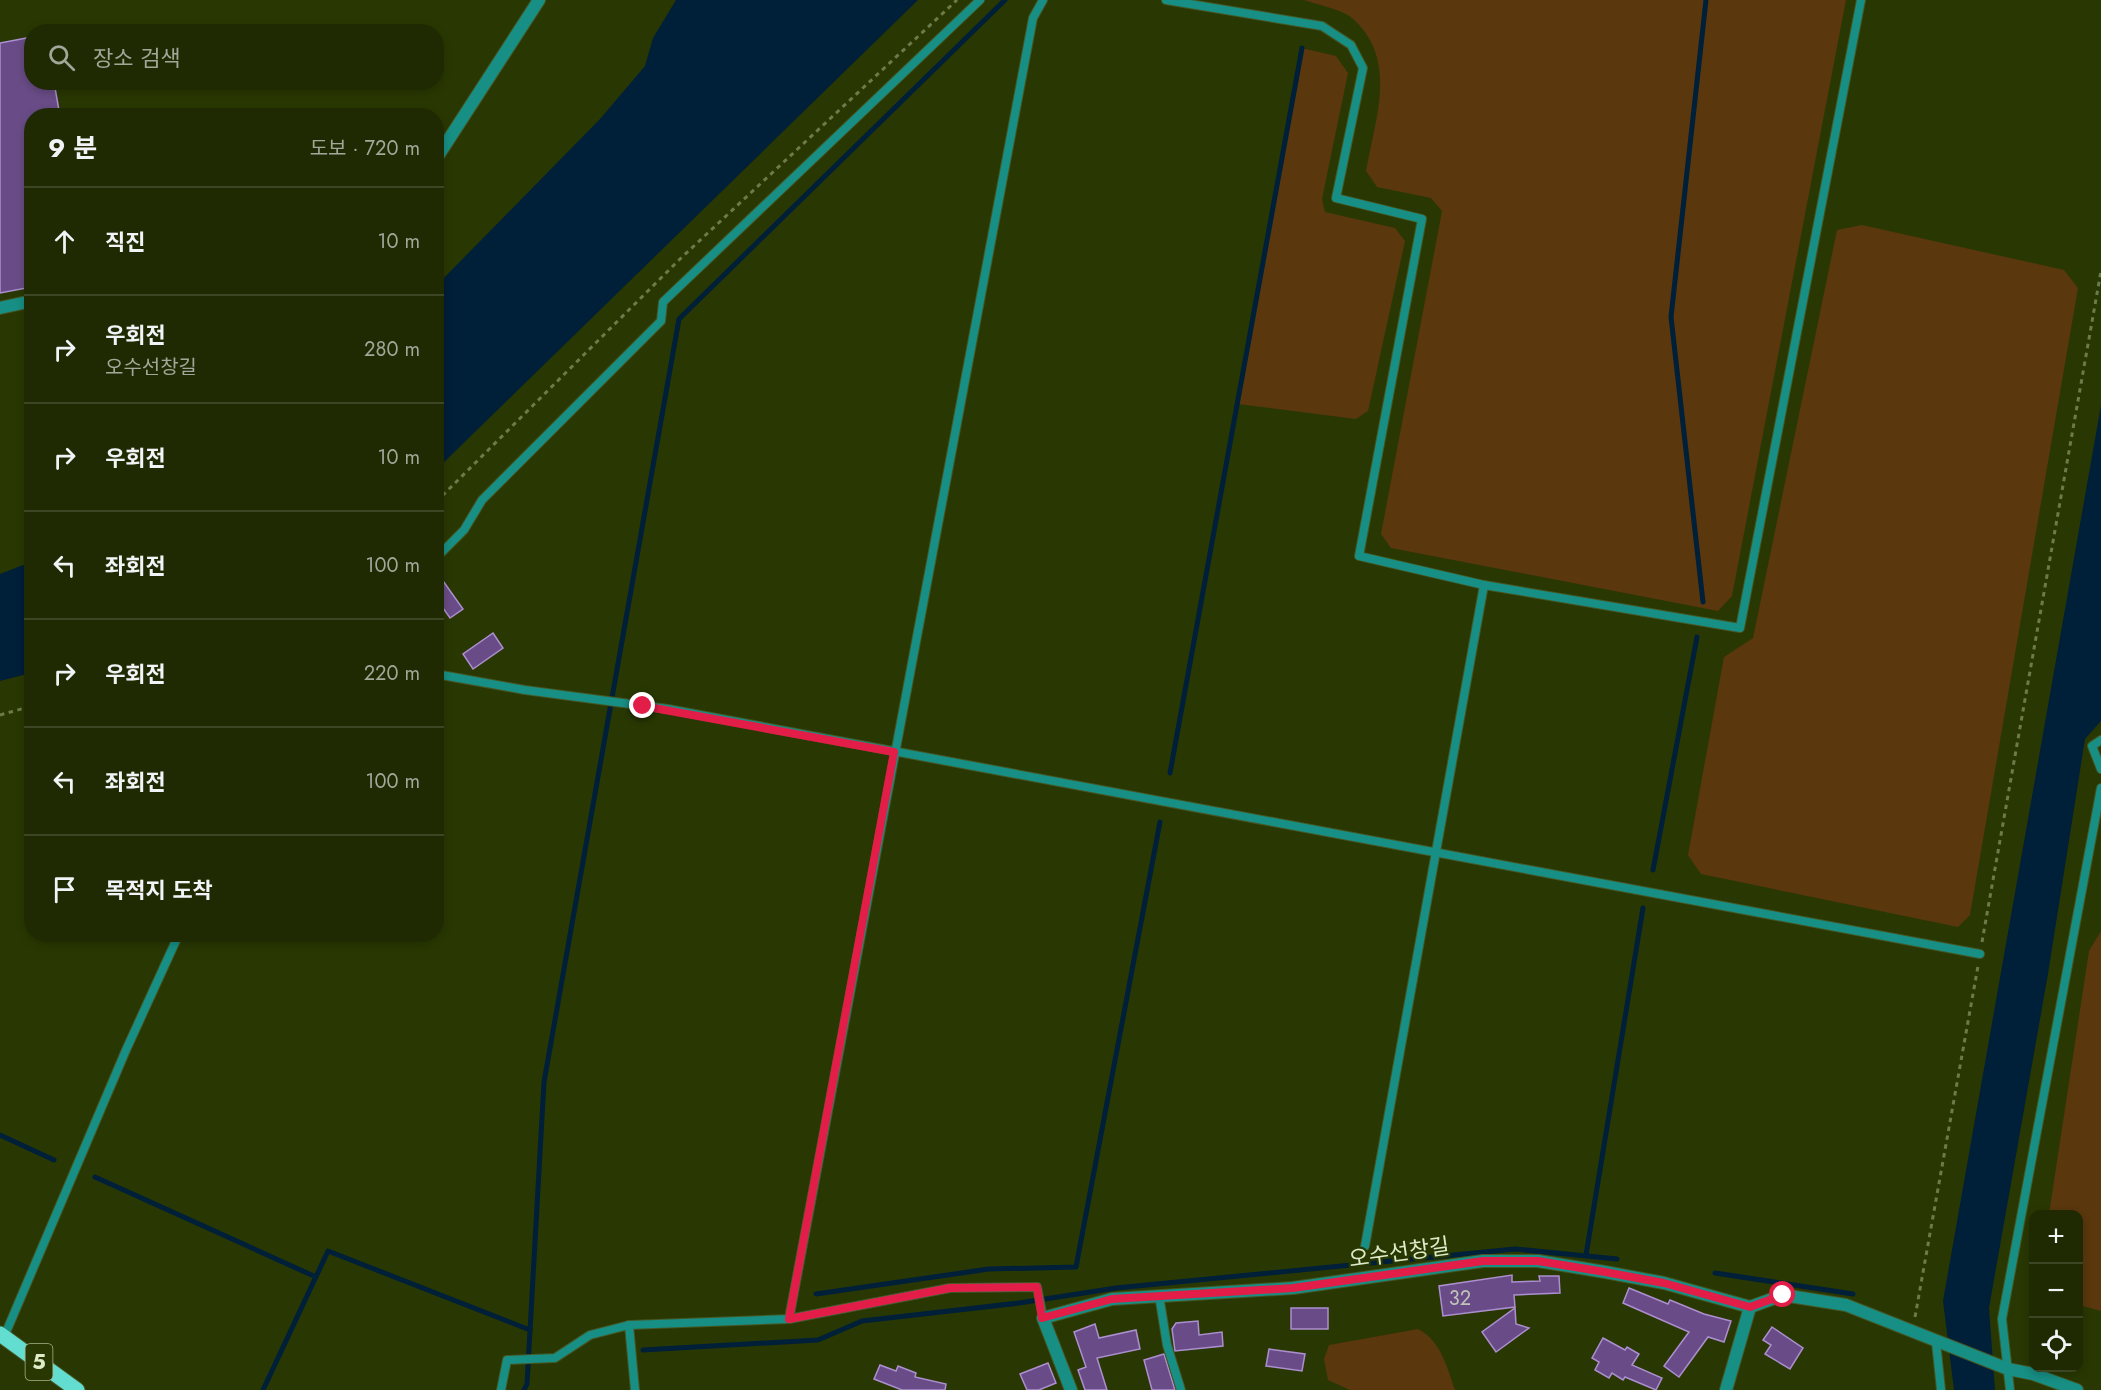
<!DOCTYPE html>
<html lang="ko">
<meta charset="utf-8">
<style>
body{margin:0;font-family:Jost,"Noto Sans KR",sans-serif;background:#2c3611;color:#f1f3f6}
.controls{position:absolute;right:18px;bottom:18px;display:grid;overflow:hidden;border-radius:12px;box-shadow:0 3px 9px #0003}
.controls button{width:54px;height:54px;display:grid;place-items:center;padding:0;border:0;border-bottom:2px solid #3c4624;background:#1f2a02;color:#f1f3f6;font:30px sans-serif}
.stop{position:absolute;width:18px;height:18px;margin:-14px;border:4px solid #e11d48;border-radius:50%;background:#fff}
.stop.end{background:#e11d48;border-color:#fff;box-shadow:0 2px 6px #0008}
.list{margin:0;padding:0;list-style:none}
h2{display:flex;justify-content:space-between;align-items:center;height:78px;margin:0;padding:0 24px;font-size:26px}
h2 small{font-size:20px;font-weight:400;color:#a1a799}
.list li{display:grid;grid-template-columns:39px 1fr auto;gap:18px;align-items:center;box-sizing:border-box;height:108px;padding:0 24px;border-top:2px solid #3c4624}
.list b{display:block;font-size:22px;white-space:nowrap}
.list p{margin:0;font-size:20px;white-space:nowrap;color:#a1a799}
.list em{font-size:20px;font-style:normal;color:#a1a799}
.icon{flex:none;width:33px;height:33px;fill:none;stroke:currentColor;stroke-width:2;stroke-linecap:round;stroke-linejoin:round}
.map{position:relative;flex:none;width:2101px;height:1390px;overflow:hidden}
.search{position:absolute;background:#1f2a02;box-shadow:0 3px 9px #0003;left:24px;top:24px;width:420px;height:66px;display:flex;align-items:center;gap:15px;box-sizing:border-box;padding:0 21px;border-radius:24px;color:#a1a799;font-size:22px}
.panel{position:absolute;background:#1f2a02;box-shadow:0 3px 9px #0003;left:24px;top:108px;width:420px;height:834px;border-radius:24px}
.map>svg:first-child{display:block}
.green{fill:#5a370d}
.water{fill:#001f39}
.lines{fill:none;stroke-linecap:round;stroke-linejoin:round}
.stream{stroke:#001f39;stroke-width:5}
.building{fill:#694c87;stroke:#ac8fcf;stroke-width:1.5}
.service-casing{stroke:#465522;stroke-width:10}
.minor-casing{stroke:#465522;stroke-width:14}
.primary-casing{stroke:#465522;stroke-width:17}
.path{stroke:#6c7b4c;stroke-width:3;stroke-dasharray:4.5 4.5;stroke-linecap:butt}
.service{stroke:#178f84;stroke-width:8}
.minor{stroke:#178f84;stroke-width:12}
.primary{stroke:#63ddcf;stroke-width:15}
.route{stroke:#e11d48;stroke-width:8}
.labels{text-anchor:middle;stroke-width:4.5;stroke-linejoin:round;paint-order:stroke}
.number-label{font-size:20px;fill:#c0c3b8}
.shield{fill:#293802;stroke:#a7b58d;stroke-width:1.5}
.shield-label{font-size:21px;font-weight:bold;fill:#ddebc8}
.street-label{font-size:22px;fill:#ddebc8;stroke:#293802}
</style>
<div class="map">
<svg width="2101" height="1390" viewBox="0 0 2101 1390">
<rect width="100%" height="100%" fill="#293802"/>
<g class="green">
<path d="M1304,0H1846L1732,596L1718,611L1391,548L1381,534L1442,211L1431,198L1377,187L1366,171C1375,119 1399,59 1352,18C1341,9 1318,5 1304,0Z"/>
<path d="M1302,48L1336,56L1348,73L1322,199L1325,212L1395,228L1405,241L1368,411L1356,419L1238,404Z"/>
<path d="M1862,225L2064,270L2078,288L1970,915L1958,927L1701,874L1688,855L1724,657L1753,638L1837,230Z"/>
<path d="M2101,931V1311L2079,1305L2078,1214H2049L2089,951Z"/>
<path d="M1418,1329C1441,1341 1447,1367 1455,1390H1350L1328,1380L1324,1359L1329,1345Z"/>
</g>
<g class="water">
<path d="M676,0H918L437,469V285L600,119L645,66L653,38Z"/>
<path d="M2101,405V721L2085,739L2048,974L1989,1308L1995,1390H1954L1943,1301Z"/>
<path d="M31,562V673L0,681V574Z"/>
</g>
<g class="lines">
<g class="stream">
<path d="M1703,602L1671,317L1706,0"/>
<path d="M1170,773L1302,48"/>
<path d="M1653,870L1697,637"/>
<path d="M0,1135L54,1160"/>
<path d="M95,1177L316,1277"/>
<path d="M1586,1255L1643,908"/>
<path d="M1715,1273L1853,1294"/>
<path d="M816,1294L989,1269L1076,1267L1160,822"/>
<path d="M643,1350L818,1340L862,1321L1019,1303L1116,1288L1515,1249L1617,1259"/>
<path d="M263,1390L328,1251L530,1330"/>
<path d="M524,1390L527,1384L544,1082L679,319L1005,0"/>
</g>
</g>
<g class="building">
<path d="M32,37V82H54L60,116H32V287L0,293V43Z"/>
<path d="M436,571L463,609L450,618L436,598Z"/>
<path d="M493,633L503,648L473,669L463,654Z"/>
<path d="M1512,1275V1282L1540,1281L1539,1276H1559L1560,1293L1514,1295L1515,1307L1443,1316L1439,1286Z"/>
<path d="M1629,1288L1668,1304L1670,1300L1704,1314L1731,1321L1724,1342L1708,1337L1679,1377L1664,1366L1689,1332L1623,1303Z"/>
<rect x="1291" y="1308" width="37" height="21"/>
<path d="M1515,1308L1516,1324L1529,1328L1496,1352L1482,1332Z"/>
<path d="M1198,1321L1199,1335L1222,1332L1223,1346L1175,1351L1172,1329L1176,1323Z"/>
<path d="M1095,1324L1099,1338L1136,1330L1140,1349L1097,1358L1107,1390H1085L1078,1370L1086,1367L1074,1332Z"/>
<path d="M1772,1327L1803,1348L1790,1369L1765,1354L1771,1345L1763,1340Z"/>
<path d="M1603,1338L1625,1350L1627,1347L1639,1354L1632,1365L1662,1378L1656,1390L1625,1377L1623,1380L1612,1373L1609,1378L1595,1370L1599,1362L1592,1358Z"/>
<path d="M1269,1349L1305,1354L1302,1371L1266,1366Z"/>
<path d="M1164,1354L1175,1390H1152L1144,1360Z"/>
<path d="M1048,1363L1056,1383L1039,1390H1027L1020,1374Z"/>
<path d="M880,1365L896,1371L898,1366L916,1373L915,1377L946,1384L945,1390H902L874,1379Z"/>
</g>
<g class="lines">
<defs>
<g id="service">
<path d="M1166,0L1322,26L1351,45L1363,68L1336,198L1422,219L1359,556L1484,585L1740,628L1861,0"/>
<path d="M436,558L464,530L482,500L661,321L663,302L980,0"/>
<path d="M436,674L525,690L668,709L1980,954"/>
<path d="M2101,740L2092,746L2101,769"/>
<path d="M1365,1246L1484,585"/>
<path d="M1159,1295L1167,1345L1181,1390"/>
<path d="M789,1319L1033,18L1043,0"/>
<path d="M629,1325L635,1390"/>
<path d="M4,1337L126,1050L179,934"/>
<path d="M1936,1342L1941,1390"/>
<path d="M501,1390L507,1360L555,1358L590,1335L629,1325L789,1319L950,1288L1037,1287L1043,1318"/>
<path d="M2010,1390L2002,1319L2101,788"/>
</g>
<g id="minor">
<path d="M436,159L539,0"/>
<path d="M0,308L32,301"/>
<path d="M1750,1307L1783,1295L1846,1305L2008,1369L2033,1374L2077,1390"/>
<path d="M1071,1390L1043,1318L1112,1299L1293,1288L1483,1261H1538L1605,1272L1664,1283L1750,1307L1726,1390"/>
</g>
<path id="primary" d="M0,1334L77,1390"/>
</defs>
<use href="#service" class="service-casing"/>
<use href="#minor" class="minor-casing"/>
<use href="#primary" class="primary-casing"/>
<g class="path">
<path d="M436,502L680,259L957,0"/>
<path d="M0,715L32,706"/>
<path d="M1982,942L2101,271"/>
<path d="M1915,1317L1978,966"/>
</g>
<use href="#service" class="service"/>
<use href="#minor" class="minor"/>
<use href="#primary" class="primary"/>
</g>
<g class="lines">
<path class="route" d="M643,706L894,752L789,1319L950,1288L1037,1287L1042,1318L1112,1299L1293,1288L1483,1261H1538L1605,1272L1664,1283L1750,1307L1783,1295"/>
</g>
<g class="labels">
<g class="number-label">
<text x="1460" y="1305">32</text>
</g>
<rect class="shield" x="25.5" y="1344" width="27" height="36" rx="4.5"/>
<g class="shield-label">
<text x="39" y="1369">5</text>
</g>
<g class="street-label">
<text transform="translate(1399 1252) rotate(-8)" y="8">오수선창길</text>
</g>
</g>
</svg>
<div class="controls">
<button>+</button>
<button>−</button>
<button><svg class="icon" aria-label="locate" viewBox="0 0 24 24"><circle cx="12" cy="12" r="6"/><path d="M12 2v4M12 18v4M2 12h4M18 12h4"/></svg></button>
</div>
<div class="stop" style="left:1783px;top:1295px"></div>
<div class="stop end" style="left:643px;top:706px"></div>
<div class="search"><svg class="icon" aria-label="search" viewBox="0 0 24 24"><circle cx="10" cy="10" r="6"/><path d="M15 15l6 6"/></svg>장소 검색</div>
<section class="panel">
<h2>9 분<small>도보 · 720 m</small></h2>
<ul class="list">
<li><svg class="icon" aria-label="ahead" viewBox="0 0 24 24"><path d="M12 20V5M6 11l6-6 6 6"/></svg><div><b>직진</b></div><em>10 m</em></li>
<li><svg class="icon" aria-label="right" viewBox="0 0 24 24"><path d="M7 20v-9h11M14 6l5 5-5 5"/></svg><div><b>우회전</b><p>오수선창길</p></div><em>280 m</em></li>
<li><svg class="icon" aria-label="right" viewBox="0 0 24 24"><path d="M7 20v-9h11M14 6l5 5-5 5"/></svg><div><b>우회전</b></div><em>10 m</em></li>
<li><svg class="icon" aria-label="left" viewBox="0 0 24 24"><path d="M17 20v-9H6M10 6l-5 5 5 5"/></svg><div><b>좌회전</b></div><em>100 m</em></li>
<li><svg class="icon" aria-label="right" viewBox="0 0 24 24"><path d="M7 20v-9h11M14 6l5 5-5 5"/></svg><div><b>우회전</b></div><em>220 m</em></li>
<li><svg class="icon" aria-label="left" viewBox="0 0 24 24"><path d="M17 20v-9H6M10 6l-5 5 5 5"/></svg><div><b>좌회전</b></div><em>100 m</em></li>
<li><svg class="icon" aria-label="arrive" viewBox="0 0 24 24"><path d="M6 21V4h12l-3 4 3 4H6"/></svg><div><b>목적지 도착</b></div></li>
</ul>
</section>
</div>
